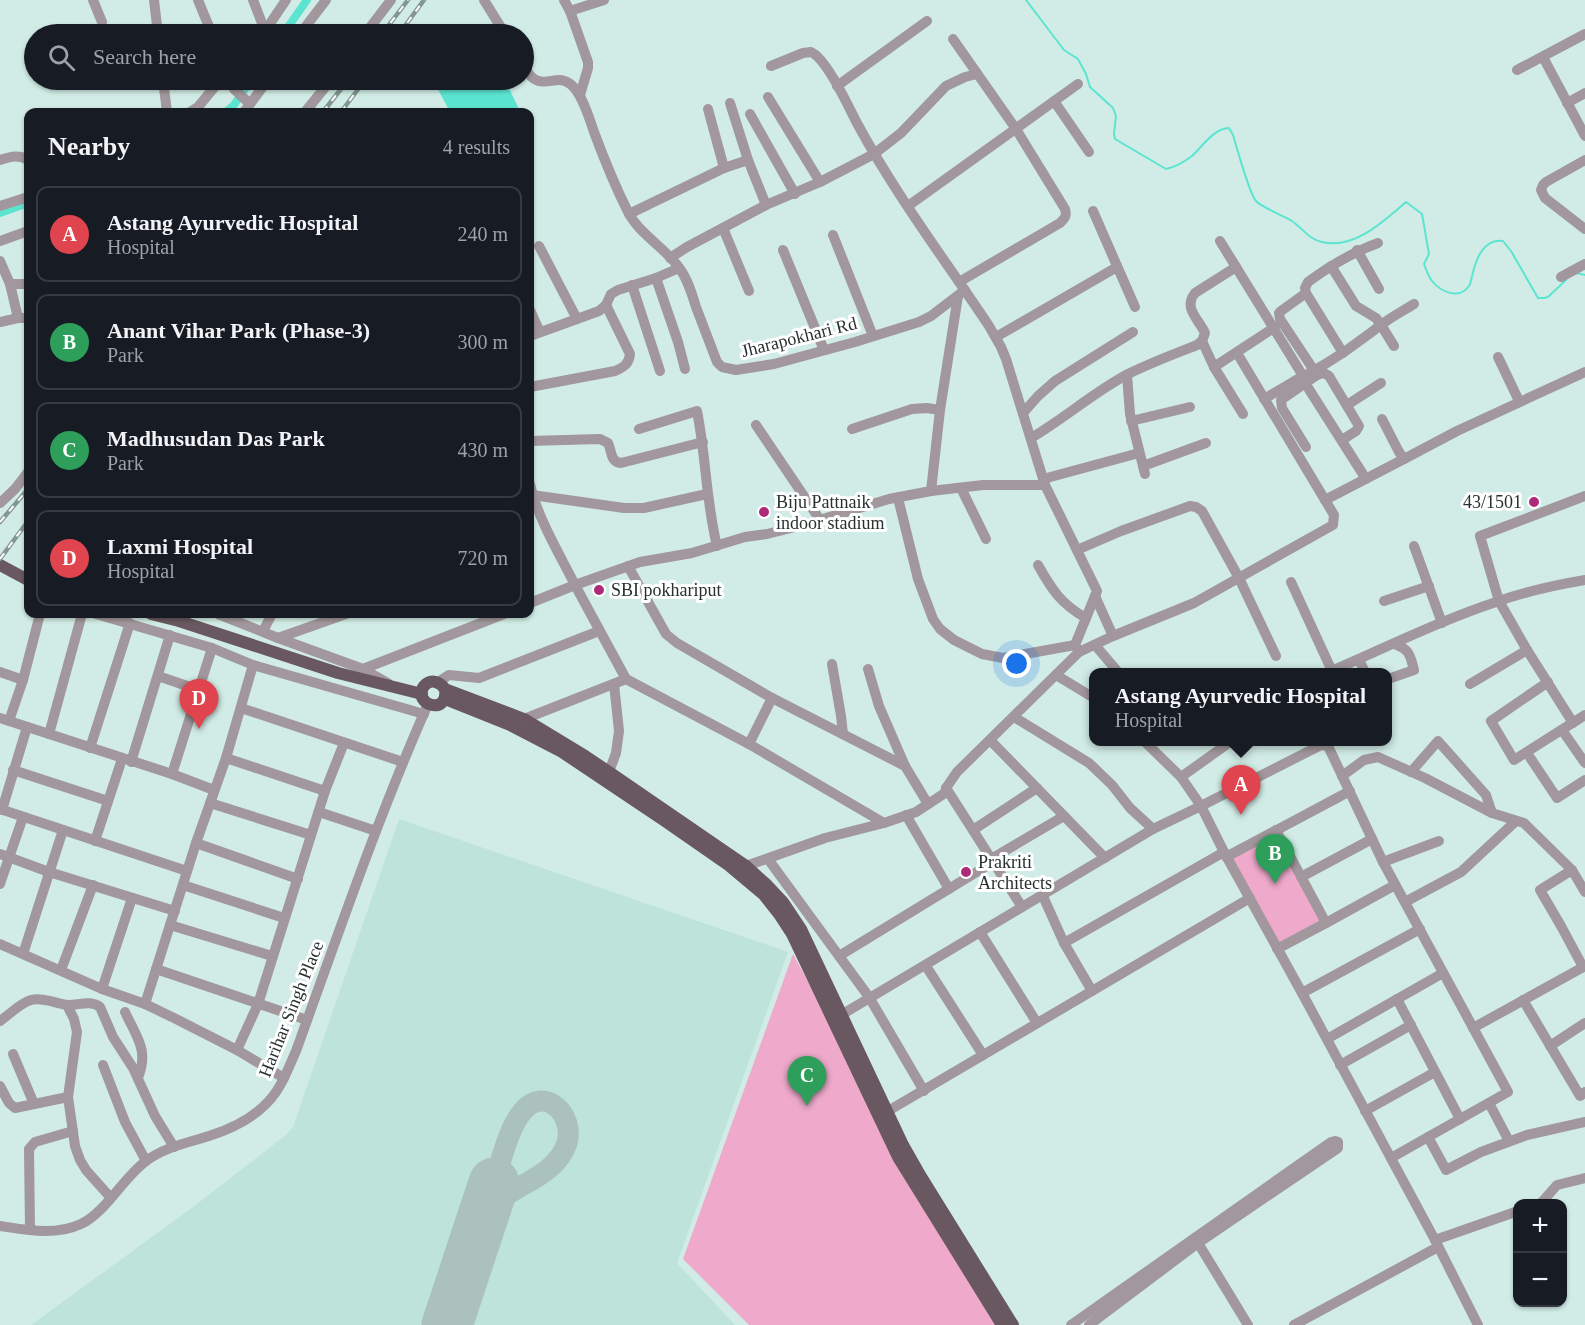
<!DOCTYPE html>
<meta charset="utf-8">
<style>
body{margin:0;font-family:Georgia,serif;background:#242831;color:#f1f3f6}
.controls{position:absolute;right:18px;bottom:18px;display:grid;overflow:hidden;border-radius:12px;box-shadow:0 2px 4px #0004}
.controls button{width:54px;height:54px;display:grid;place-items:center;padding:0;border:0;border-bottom:2px solid #363941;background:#171b24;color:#f1f3f6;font:30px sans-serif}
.you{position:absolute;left:1017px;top:664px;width:21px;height:21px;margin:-15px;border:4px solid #fff;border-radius:50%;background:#1a73e8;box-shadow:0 0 0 9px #1a73e833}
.badge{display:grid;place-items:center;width:39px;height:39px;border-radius:50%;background:#ea580c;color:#fff;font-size:20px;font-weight:700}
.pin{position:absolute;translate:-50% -50px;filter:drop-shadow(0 2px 3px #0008)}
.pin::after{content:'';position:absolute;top:32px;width:21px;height:18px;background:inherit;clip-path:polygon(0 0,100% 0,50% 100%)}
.popup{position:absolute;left:1089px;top:668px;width:303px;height:78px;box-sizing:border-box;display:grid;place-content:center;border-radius:12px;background:#171b24;filter:drop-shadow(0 2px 4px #0005);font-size:20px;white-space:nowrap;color:#9ea1a6}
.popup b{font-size:22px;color:#f1f3f6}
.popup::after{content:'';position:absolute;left:50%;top:100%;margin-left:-12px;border:12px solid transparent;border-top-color:#171b24}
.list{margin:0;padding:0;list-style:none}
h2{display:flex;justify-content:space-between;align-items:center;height:78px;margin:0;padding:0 24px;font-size:26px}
h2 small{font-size:20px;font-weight:400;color:#9ea1a6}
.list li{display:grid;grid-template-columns:39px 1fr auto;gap:18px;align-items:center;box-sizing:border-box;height:96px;margin:0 12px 12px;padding:0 12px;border:2px solid #363941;border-radius:12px}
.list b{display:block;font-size:22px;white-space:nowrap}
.list p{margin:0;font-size:20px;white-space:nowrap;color:#9ea1a6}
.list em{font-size:20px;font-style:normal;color:#9ea1a6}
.icon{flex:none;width:33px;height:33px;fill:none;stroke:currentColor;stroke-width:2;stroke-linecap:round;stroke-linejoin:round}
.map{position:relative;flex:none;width:1585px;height:1325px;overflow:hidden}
.search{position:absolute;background:#171b24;box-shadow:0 2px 4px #0004;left:24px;top:24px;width:510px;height:66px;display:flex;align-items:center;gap:15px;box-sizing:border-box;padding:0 21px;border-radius:33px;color:#9ea1a6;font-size:22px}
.panel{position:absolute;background:#171b24;box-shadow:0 2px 4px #0004;left:24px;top:108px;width:510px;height:510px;border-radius:12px}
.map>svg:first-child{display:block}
.built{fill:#bee3db}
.green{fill:#eea9cb}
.water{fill:#5be5d1}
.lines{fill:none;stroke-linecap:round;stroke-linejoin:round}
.stream{stroke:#5be5d1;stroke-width:2}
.canal{stroke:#5be5d1;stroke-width:8}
.taxiway{stroke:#aac1bc;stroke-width:21}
.runway{stroke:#aac1bc;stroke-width:51}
.minor{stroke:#a1979c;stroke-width:10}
.major{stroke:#695860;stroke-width:12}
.rail-casing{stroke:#839692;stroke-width:4.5}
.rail{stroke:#fff;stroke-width:2;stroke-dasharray:7;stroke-linecap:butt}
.poi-dot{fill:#ac2b79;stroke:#fff;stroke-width:2}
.labels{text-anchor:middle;stroke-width:6;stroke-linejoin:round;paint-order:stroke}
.street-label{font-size:18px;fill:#27312f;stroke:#fff}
.poi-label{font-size:18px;fill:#27312f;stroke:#fff;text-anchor:start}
</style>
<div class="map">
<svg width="1585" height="1325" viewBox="0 0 1585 1325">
<rect width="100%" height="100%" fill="#d1ece6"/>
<path class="built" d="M399,819L788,952L677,1263L735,1325H31L193,1207L286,1135L293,1127Z"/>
<g class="green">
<path d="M1276,831L1322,922L1278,947L1227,857Z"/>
<path d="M793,954L939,1224L1002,1325H749L683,1259Z"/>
</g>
<path class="water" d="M433,80H505L519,109L513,112H450Z"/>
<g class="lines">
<g class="stream">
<path d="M1026,0L1064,50L1078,59L1086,74L1090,87L1113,108L1116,116L1114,134L1115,139L1166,169C1176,167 1184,162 1192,156C1202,147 1214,128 1229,128L1233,135C1237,148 1249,193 1256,201C1261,207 1284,216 1292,221C1302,228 1310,240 1322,242C1354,250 1384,221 1406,202L1422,214L1429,254L1424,264C1426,269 1428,276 1432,281C1441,292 1459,300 1469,286C1471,283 1472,276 1473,272C1477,257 1484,239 1503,241L1511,251L1538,298H1544L1548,297L1566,280"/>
<path d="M1576,273L1585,275"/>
</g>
<g class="canal">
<path d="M283,34L307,0"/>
<path d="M226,112L234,105L251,80"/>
<path d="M0,213L28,203"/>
</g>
<path class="taxiway" d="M473,1246C480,1232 485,1216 495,1205C499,1199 507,1195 513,1191C533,1179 559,1168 567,1143C575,1115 545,1085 523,1111C508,1128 501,1162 494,1183"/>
<path class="runway" d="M447,1325L494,1183"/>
<g class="minor">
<path d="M93,0L102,22"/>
<path d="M154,0L158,34"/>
<path d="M198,0L212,34"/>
<path d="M253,0L265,31"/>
<path d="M484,0L505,34"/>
<path d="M564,0L570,11L588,62V68L580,95"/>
<path d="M570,11L604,0"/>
<path d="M263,34L286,0"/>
<path d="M300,34L326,0"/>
<path d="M365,34L391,0"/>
<path d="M953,39L1016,129L1065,209C1067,216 1065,218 1060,223L959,282"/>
<path d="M1543,57L1585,136"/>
<path d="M524,67C542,99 558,65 576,90C585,102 589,118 594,132C604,159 615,186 628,212C640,235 666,248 680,269C688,280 692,294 696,307C703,325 710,344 717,362L722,367L736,370L774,364L855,342L919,322L931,316L965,290"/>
<path d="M1517,70L1585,34"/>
<path d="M163,80L167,112"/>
<path d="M233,80L234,89L250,104"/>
<path d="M837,86L927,21"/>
<path d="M768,97L820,182"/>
<path d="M1054,101L1089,152"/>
<path d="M730,103L748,160L766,205"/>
<path d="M1567,103L1585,93"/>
<path d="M708,109L724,168"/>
<path d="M190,112L198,107L217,84L225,82L233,85"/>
<path d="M244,112L268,80"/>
<path d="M305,112L331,80"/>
<path d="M750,114L795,194"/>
<path d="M0,160C10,157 19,154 28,160"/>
<path d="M1585,160L1546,182L1543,185L1541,190L1545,198L1585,229"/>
<path d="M0,206L28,197"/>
<path d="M908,206L1078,84"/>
<path d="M1093,211L1135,307"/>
<path d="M629,214L724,168L748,160"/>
<path d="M723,228L749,291"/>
<path d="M833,235L873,336"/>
<path d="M0,241L28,231"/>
<path d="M1220,241L1303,376L1264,399"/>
<path d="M539,246L577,319"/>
<path d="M783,250L824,350"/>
<path d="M1357,250L1379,289"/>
<path d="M670,258L687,247L766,205L820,182L874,154L901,133L946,86L965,77L977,74"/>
<path d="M0,261L10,284L18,318"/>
<path d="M1331,266L1356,306L1376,318L1381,325L1394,346"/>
<path d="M1561,277L1585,264"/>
<path d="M656,278L678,342L685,369"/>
<path d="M10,284H28"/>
<path d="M632,285L660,371"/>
<path d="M1306,293L1281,311L1279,313L1280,319L1317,375"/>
<path d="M530,310L540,332"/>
<path d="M0,322L18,318H28"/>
<path d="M530,336L599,311L606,305L611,294L618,290L656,278L679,268"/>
<path d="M996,337L1117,267"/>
<path d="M1202,341L1214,367L1243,414"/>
<path d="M1343,353L1306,293L1305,288L1308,282C1331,265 1351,253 1378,243"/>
<path d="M1498,357L1519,401"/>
<path d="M1214,367L1275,327"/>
<path d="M1309,373C1335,360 1358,342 1381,325C1391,317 1403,311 1414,304"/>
<path d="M1127,375L1130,414L1145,474"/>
<path d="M1305,383L1366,479"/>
<path d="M530,387L615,371C624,367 629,364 630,354L606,305"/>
<path d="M1347,405L1381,383"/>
<path d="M1023,413L1038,396L1055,381L1133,332"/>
<path d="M1131,421L1190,407"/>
<path d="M756,425L820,520"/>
<path d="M639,429L697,411C706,456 706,502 717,546"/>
<path d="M852,429L912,409L927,408L940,410"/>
<path d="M1031,438C1065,418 1094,392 1128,374C1150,363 1174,354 1197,345L1202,341L1205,333C1198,318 1183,308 1195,293L1236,267"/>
<path d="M530,441L600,439L608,443C612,451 610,462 621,463L703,442"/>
<path d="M1306,447L1282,408L1281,400L1317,375L1324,373L1329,376L1359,426L1356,431L1342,440"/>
<path d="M1404,459L1457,431L1585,372"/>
<path d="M1143,466L1206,443"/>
<path d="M1043,479L1139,453"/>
<path d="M530,484C538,519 559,553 575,585L640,562L692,553L745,537L767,534L803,525L889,499L931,491L983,485H1045"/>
<path d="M961,488L986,539"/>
<path d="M931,491L940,410L958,296"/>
<path d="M532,495L624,508H644L707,494"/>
<path d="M898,498L918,579L933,619L940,629L954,640L982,654L1003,658L1075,645"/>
<path d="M1325,500L1404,459L1399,452L1382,419"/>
<path d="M0,503L15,489L28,472"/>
<path d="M1414,546L1442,623"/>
<path d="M1077,550L1121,531L1190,506L1196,507L1202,511L1239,578L1276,656"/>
<path d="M1038,565C1052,590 1061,604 1086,618"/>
<path d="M628,566L666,634L677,643L772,698L905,766"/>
<path d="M1291,582L1332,671"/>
<path d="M1095,596L1113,636"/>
<path d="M1384,601L1429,586"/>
<path d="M530,603L575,585L626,679"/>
<path d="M96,614L212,648L253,665L424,714"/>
<path d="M218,614L278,638L363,669"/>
<path d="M263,631L272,614"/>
<path d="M278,638L346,614"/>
<path d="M1095,645L1118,672"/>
<path d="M1079,652L1113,636L1194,603L1333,525L1334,515L1237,353"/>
<path d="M1359,660L1365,672"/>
<path d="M832,664L841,716L843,734"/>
<path d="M868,669L879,706L905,766L928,804"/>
<path d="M0,672L23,680"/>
<path d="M1329,672C1385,648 1441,620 1499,601C1527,591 1556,585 1585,580"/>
<path d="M1056,675L1094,698"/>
<path d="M158,676L199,690"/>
<path d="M1388,679L1414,670C1410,655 1410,650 1395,644"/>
<path d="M438,682L449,675L479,678L599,631"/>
<path d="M1548,682L1491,721L1514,760L1585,715"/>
<path d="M388,683L363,669L504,614"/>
<path d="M1470,684L1527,650"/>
<path d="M241,708L403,762"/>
<path d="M1014,717L1089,763L1112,785L1130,808L1153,829"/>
<path d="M0,718L172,774L214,790"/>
<path d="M524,719L626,679L749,744L884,823"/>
<path d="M9,721L23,680L40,614"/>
<path d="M1573,723L1527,650L1499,601L1480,536L1585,496"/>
<path d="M1562,730L1585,763"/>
<path d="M49,734L82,614"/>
<path d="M990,740L1105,858"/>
<path d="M1145,742L1181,777L1201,806L1224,852L1302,993L1435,1240L1478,1325"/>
<path d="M749,744L772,698"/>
<path d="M90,748L130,623"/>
<path d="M1527,753L1557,798L1585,780"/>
<path d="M226,758L325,791"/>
<path d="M131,762L170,635"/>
<path d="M13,770L108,801"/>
<path d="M609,772L616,753L619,731L614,684"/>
<path d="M1411,772L1438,741L1486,795L1492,813L1524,823L1572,870L1585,892"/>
<path d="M172,774L212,648"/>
<path d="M1342,776L1364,760L1378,757L1425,778L1492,813"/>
<path d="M1181,777L1230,742"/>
<path d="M946,788L1022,907"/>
<path d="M210,803L311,835"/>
<path d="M0,809L187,871"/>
<path d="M2,810L27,727"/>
<path d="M319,812L376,831"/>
<path d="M906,815L949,889"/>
<path d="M973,830L1037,788"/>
<path d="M1276,830L1326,923L1277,949"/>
<path d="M95,841L122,759"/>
<path d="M196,843L298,879"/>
<path d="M0,854L49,872L175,911"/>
<path d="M1226,857L1350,791"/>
<path d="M768,859L869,997L924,1091"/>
<path d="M991,859L1064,816"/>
<path d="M1383,862L1439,841"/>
<path d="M746,866L825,838L884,823L916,812L945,793L946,788L957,772L1079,652L1075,645L1097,591L1045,485L1006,359L1001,347L989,326C945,260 896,195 858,125C849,108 827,59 811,52L803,53L771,66"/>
<path d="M1572,870L1540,890L1561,926L1583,967"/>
<path d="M1301,877L1372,839"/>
<path d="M0,884L23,817"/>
<path d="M183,885L284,918"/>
<path d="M1042,894L1064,943L1092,991"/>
<path d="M1405,902L1461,872L1516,821"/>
<path d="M1326,923L1395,885"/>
<path d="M170,925L272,956"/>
<path d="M980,932L1037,1023"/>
<path d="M1064,943L1224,852"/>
<path d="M0,944L102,989L145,1004L176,1019L237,1050L284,1078"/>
<path d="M23,954L63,830"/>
<path d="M839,956L993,862"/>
<path d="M926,966L983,1055"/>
<path d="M156,969L307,1020"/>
<path d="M61,970L93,885"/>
<path d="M102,989L132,898"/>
<path d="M1302,993L1420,929"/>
<path d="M1397,999L1460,1119"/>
<path d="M1523,1000L1580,1096L1585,1092"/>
<path d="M145,1004L196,843L226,758L253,665"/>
<path d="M67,1005L74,1019L77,1032L68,1097L75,1146L80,1160L86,1170L110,1197"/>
<path d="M125,1012C137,1038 149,1050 138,1078"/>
<path d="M841,1015L1153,829L1201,806L1321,745L1328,746L1383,862L1508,1092L1428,1137"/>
<path d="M0,1021C9,1015 20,1003 31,1000C43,997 57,1004 68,1005C79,1005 91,1000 100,1007L113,1037L133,1068L155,1116L174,1147"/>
<path d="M1473,1028L1585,966"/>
<path d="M1327,1039L1443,973"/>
<path d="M1550,1046L1585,1023"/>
<path d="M237,1050L258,1004L325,791L344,743"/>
<path d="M13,1054L34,1104"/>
<path d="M103,1065L125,1122L146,1161"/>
<path d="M1340,1065L1411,1025"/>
<path d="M0,1086L9,1103L15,1108L68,1097"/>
<path d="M1489,1103L1509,1141"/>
<path d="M888,1111L1250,898"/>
<path d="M1365,1111L1435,1072"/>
<path d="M1391,1158L1428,1137L1446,1170L1481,1152L1527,1135L1585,1122"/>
<path d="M1539,1204L1542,1202L1557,1185L1585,1178"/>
<path d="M0,1226C27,1230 55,1236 81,1224C105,1213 123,1178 146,1161C165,1147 187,1143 209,1136C234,1128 261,1114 276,1092C285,1079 290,1064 296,1051C338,935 378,817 428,704"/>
<path d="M30,1230L29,1149L35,1142L73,1131"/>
<path d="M1195,1238L1248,1325"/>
<path d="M1435,1240L1518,1211"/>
<path d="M1071,1325L1331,1142L1335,1141L1338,1142V1148L1198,1243L1089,1325"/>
<path d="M1294,1325L1438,1247"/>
</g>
<g class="major">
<path d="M0,565L28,580"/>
<path d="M151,614L179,621L338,673L422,694"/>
<path d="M445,689C449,717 411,704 424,686C431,678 440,682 445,689L524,719L585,756L609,772L746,866L767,885L783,902L801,929L903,1145L920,1175L1013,1325"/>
<path d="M445,699L510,725L562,752L665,821L727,864L764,895L779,914L792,934L898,1157L1002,1325"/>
</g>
<defs>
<g id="rail">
<path d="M382,34L408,0"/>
<path d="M399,34L424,0"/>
<path d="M323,112L348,80"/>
<path d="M341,112L365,80"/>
<path d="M0,522L28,489"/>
<path d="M0,559L28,521"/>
</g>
</defs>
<use href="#rail" class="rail-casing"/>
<use href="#rail" class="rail"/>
</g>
<g class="poi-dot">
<circle cx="1534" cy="502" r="6"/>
<circle cx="764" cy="512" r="6"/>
<circle cx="599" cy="590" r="6"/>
<circle cx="966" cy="872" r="6"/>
</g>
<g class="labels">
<g class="street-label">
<text transform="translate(799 337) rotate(-14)" y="6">Jharapokhari Rd</text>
<text transform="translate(291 1009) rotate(-68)" y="6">Harihar Singh Place</text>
</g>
<g class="poi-label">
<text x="776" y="508">Biju Pattnaik<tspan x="776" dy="21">indoor stadium</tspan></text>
<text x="1522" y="508" text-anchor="end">43/1501</text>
<text x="611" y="596">SBI pokhariput</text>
<text x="978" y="868">Prakriti<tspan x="978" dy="21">Architects</tspan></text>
</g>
</g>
</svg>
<div class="controls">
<button>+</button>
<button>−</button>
</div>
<div class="you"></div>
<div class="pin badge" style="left:1241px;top:815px;background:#e0444e">A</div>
<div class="popup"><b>Astang Ayurvedic Hospital</b>Hospital</div>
<div class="pin badge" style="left:1275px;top:884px;background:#2e9e5b">B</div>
<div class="pin badge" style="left:807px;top:1106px;background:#2e9e5b">C</div>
<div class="pin badge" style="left:199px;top:729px;background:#e0444e">D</div>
<div class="search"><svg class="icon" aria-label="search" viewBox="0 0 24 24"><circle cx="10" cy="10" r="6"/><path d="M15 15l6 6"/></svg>Search here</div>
<section class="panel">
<h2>Nearby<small>4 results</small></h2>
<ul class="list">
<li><span class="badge" style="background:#e0444e">A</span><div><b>Astang Ayurvedic Hospital</b><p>Hospital</p></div><em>240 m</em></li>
<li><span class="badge" style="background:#2e9e5b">B</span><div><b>Anant Vihar Park (Phase-3)</b><p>Park</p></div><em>300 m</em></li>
<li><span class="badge" style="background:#2e9e5b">C</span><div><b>Madhusudan Das Park</b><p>Park</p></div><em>430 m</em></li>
<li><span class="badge" style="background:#e0444e">D</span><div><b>Laxmi Hospital</b><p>Hospital</p></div><em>720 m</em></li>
</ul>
</section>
</div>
